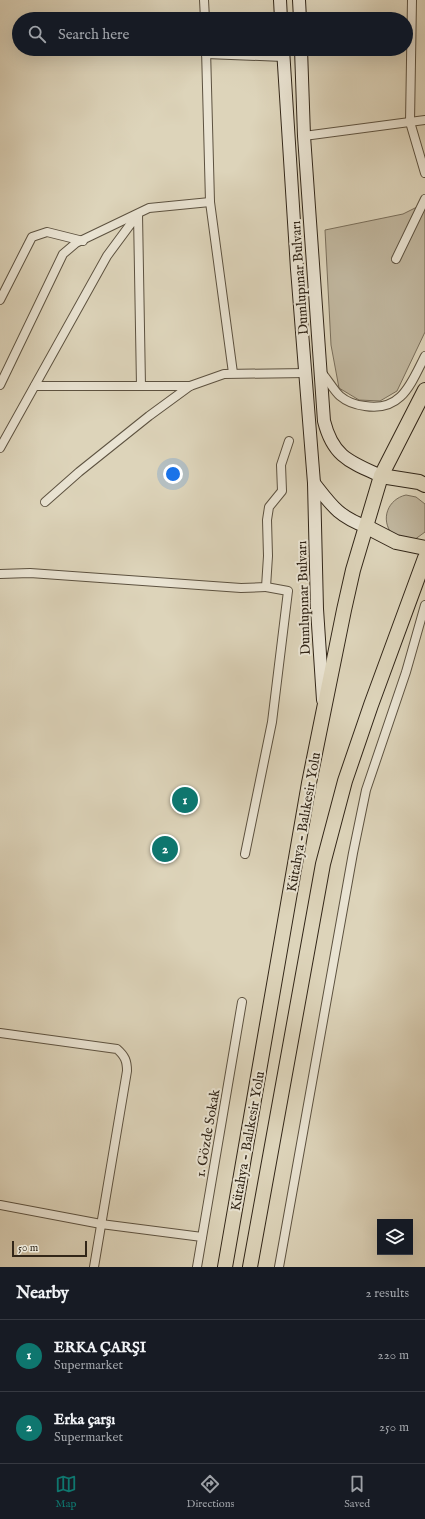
<!DOCTYPE html>
<meta charset="utf-8">
<style>
body{margin:0;font-family:"IM FELL English",serif;background:#20242c;color:#f1f3f6}
.controls{position:absolute;right:12px;bottom:12px;display:grid;overflow:hidden;border-radius:0px;box-shadow:0 4px 16px #0002}
.controls button{width:36px;height:36px;display:grid;place-items:center;padding:0;border:0;border-bottom:1px solid #363941;background:#171b24;color:#f1f3f6;font:20px sans-serif}
.scale{position:absolute;left:12px;bottom:10px;width:75px;box-sizing:border-box;padding-left:4px;border:2px solid #322618;border-top:0;font-size:11px;line-height:14px;white-space:nowrap;color:#322618;-webkit-text-stroke:3px #e9e3d2;paint-order:stroke}
.you{position:absolute;left:173px;top:474px;width:14px;height:14px;margin:-10px;border:3px solid #fff;border-radius:50%;background:#1a73e8;box-shadow:0 0 0 6px #1a73e833}
.badge{display:grid;place-items:center;width:26px;height:26px;border-radius:50%;background:#0f766e;color:#fff;font-size:13px;font-weight:700}
.pin{position:absolute;translate:-50% -50%;border:2px solid #fff;box-shadow:0 1px 4px #0006}
.list{margin:0;padding:0;list-style:none}
h2{display:flex;justify-content:space-between;align-items:center;height:52px;margin:0;padding:0 16px;font-size:17px}
h2 small{font-size:13px;font-weight:400;color:#9ea1a6}
.list li{display:grid;grid-template-columns:26px 1fr auto;gap:12px;align-items:center;box-sizing:border-box;height:72px;padding:0 16px;border-top:1px solid #363941}
.list b{display:block;font-size:15px;white-space:nowrap}
.list p{margin:0;font-size:13px;white-space:nowrap;color:#9ea1a6}
.list em{font-size:13px;font-style:normal;color:#9ea1a6}
.icon{flex:none;width:22px;height:22px;fill:none;stroke:currentColor;stroke-width:2;stroke-linecap:round;stroke-linejoin:round}
.map{position:relative;flex:none;width:425px;height:1267px;overflow:hidden}
.search{position:absolute;background:#171b24;box-shadow:0 4px 16px #0002;left:12px;right:12px;top:12px;height:44px;display:flex;align-items:center;gap:10px;box-sizing:border-box;padding:0 14px;border-radius:22px;color:#9ea1a6;font-size:15px}
.sheet{height:196px;background:#171b24}
nav{display:flex;justify-content:space-around;align-items:center;box-sizing:border-box;height:56px;border-top:1px solid #363941;background:#171b24;font-size:11px;color:#9ea1a6}
nav a{display:grid;justify-items:center;gap:2px}
nav .on{color:#0f766e}
.map>svg:first-child{display:block}
.green{fill:#c0b69e;stroke:#796e5b}
.lines{fill:none;stroke-linecap:round;stroke-linejoin:round}
.minor-casing{stroke:#5d5240;stroke-width:10}
.secondary-casing{stroke:#322618;stroke-width:14}
.trunk-casing{stroke:#322618;stroke-width:16}
.minor{stroke:#e9e3d2;stroke-width:8}
.secondary{stroke:#e9e3d2;stroke-width:12}
.trunk{stroke:#ddd4ba;stroke-width:14}
.labels{text-anchor:middle;stroke-width:4;stroke-linejoin:round;paint-order:stroke}
.street-label{font-size:14px;fill:#322618;stroke:#e9e3d2}
</style>
<div class="map">
<svg width="425" height="1267" viewBox="0 0 425 1267">
<rect width="100%" height="100%" fill="#ddd4ba"/>
<filter id="stains"><feTurbulence type="fractalNoise" baseFrequency=".005" numOctaves="4"/><feColorMatrix values="0 0 0 0 .2 0 0 0 0 .09 0 0 0 0 .02 0 0 0 .5 -.17"/></filter>
<radialGradient id="worn" r=".72"><stop offset=".6" stop-color="#630" stop-opacity="0"/><stop offset="1" stop-color="#630" stop-opacity=".3"/></radialGradient>
<g class="green">
<path d="M425,203V332L397,391L380,401L359,400L339,388L331,345L325,230L403,214Z"/>
<path d="M406,495L416,497L425,504V532L414,540L392,534C380,519 388,499 406,495Z"/>
</g>
<g class="lines">
<defs>
<g id="minor">
<path d="M204,0L205,19"/>
<path d="M412,0L410,122L425,173"/>
<path d="M206,49L210,202L233,373"/>
<path d="M206,54L283,57"/>
<path d="M304,136L425,120"/>
<path d="M396,259L425,199"/>
<path d="M0,300L32,237L47,232L83,241"/>
<path d="M321,372C327,378 334,391 340,396C347,402 356,405 365,406C402,412 411,383 425,356"/>
<path d="M0,385L63,254L76,243L149,208L210,202"/>
<path d="M35,386H190"/>
<path d="M0,448L107,256L138,214L141,386"/>
<path d="M45,502L79,472L149,416L190,386L224,374L307,373"/>
<path d="M0,574L30,573L241,588L266,587L268,556L267,520L269,507L282,491L281,465L289,441"/>
<path d="M245,854L272,722L288,591L266,587"/>
<path d="M0,1033L117,1049C125,1056 127,1061 127,1071L94,1267"/>
<path d="M0,1205L101,1224L202,1237"/>
<path d="M197,1267L242,1002"/>
<path d="M279,1267L353,853L366,790L406,672L425,605"/>
</g>
<g id="secondary">
<path d="M280,0L281,19"/>
<path d="M299,0L300,19"/>
<path d="M283,49L297,269L314,483L317,609L323,700"/>
<path d="M301,49L304,136L324,421C333,457 350,462 381,476"/>
<path d="M314,483C332,506 338,516 367,527"/>
</g>
<g id="trunk">
<path d="M381,476L419,482L425,485"/>
<path d="M367,527L396,542L425,548"/>
<path d="M225,1267L309,783L344,610L353,570L381,476L425,390"/>
<path d="M250,1267L323,864L345,781L371,705L425,558"/>
</g>
</defs>
<use href="#minor" class="minor-casing"/>
<use href="#secondary" class="secondary-casing"/>
<use href="#trunk" class="trunk-casing"/>
<use href="#minor" class="minor"/>
<use href="#secondary" class="secondary"/>
<use href="#trunk" class="trunk"/>
</g>
<g class="labels">
<g class="street-label">
<text transform="translate(299 278) rotate(-94)" y="5">Dumlupınar Bulvarı</text>
<text transform="translate(303 598) rotate(-92)" y="5">Dumlupınar Bulvarı</text>
<text transform="translate(303 822) rotate(-80)" y="5">Kütahya - Balıkesir Yolu</text>
<text transform="translate(207 1133) rotate(-80)" y="5">1. Gözde Sokak</text>
<text transform="translate(247 1141) rotate(-80)" y="5">Kütahya - Balıkesir Yolu</text>
</g>
</g>
<rect width="100%" height="100%" filter="url(#stains)"/>
<rect width="100%" height="100%" fill="url(#worn)"/>
</svg>
<div class="controls">
<button><svg class="icon" aria-label="layers" viewBox="0 0 24 24"><path d="M12 4l9 5-9 5-9-5zM3 14l9 5 9-5"/></svg></button>
</div>
<div class="scale">50 m</div>
<div class="you"></div>
<div class="pin badge" style="left:185px;top:800px">1</div>
<div class="pin badge" style="left:165px;top:849px">2</div>
<div class="search"><svg class="icon" aria-label="search" viewBox="0 0 24 24"><circle cx="10" cy="10" r="6"/><path d="M15 15l6 6"/></svg>Search here</div>
</div>
<section class="sheet">
<h2>Nearby<small>2 results</small></h2>
<ul class="list">
<li><span class="badge">1</span><div><b>ERKA ÇARŞI</b><p>Supermarket</p></div><em>220 m</em></li>
<li><span class="badge">2</span><div><b>Erka çarşı</b><p>Supermarket</p></div><em>250 m</em></li>
</ul>
</section>
<nav>
<a class="on"><svg class="icon" aria-label="map" viewBox="0 0 24 24"><path d="M3 6l6-2 6 2 6-2v14l-6 2-6-2-6 2zM9 4v14M15 6v14"/></svg>Map</a>
<a><svg class="icon" aria-label="directions" viewBox="0 0 24 24"><path d="M12 3l9 9-9 9-9-9zM9 14v-3h6M13 9l2 2-2 2"/></svg>Directions</a>
<a><svg class="icon" aria-label="saved" viewBox="0 0 24 24"><path d="M7 4h10v16l-5-4-5 4z"/></svg>Saved</a>
</nav>
